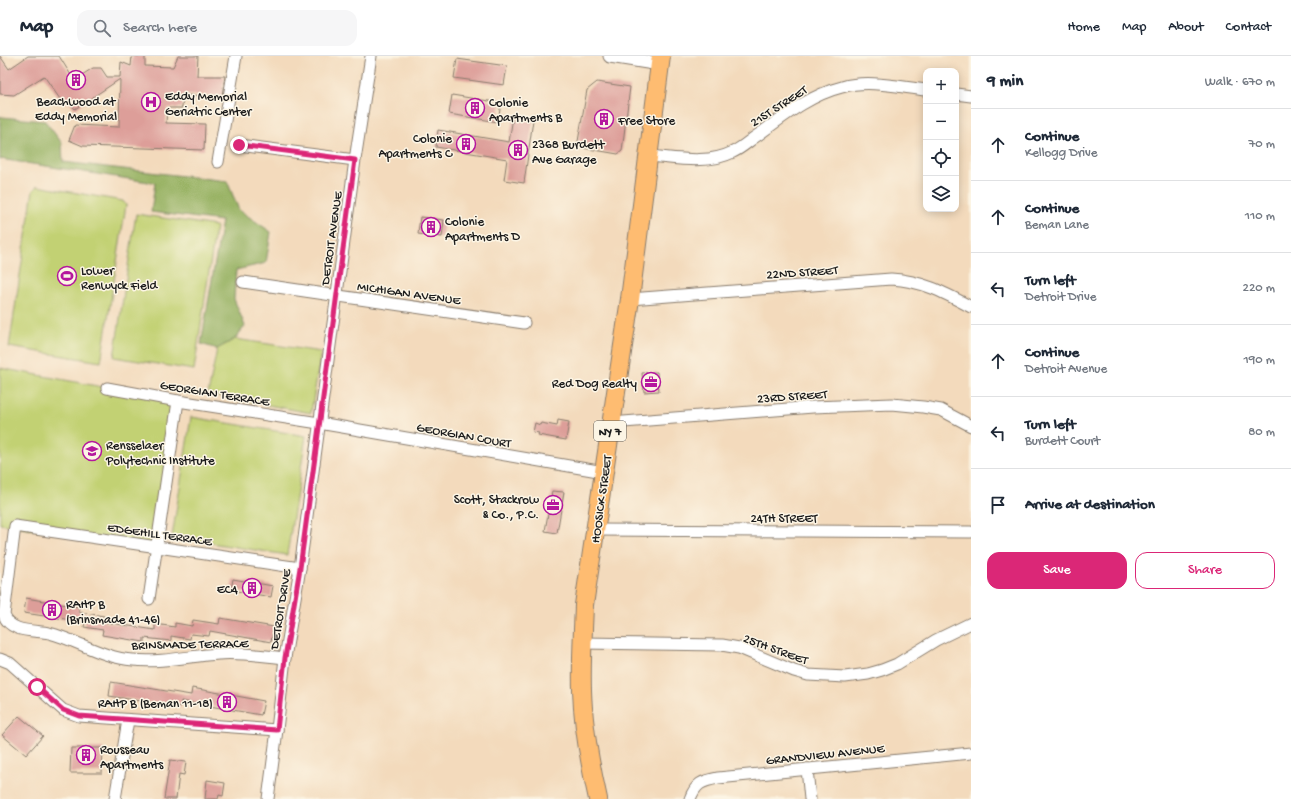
<!DOCTYPE html>
<meta charset="utf-8">
<style>
body{margin:0;font-family:"Gochi Hand",sans-serif;background:#f6f6f7;color:#1f2937}
.controls{position:absolute;right:12px;top:12px;display:grid;overflow:hidden;border-radius:8px;box-shadow:0 2px 10px #0003}
.controls button{width:36px;height:36px;display:grid;place-items:center;padding:0;border:0;border-bottom:1px solid #e0e1e3;background:#fff;color:#1f2937;font:20px sans-serif}
.stop{position:absolute;width:12px;height:12px;margin:-9px;border:3px solid #db2777;border-radius:50%;background:#fff}
.stop.end{background:#db2777;border-color:#fff;box-shadow:0 1px 4px #0008}
.list{margin:0;padding:0;list-style:none}
h2{display:flex;justify-content:space-between;align-items:center;height:52px;margin:0;padding:0 16px;font-size:17px}
h2 small{font-size:13px;font-weight:400;color:#747a83}
.list li{display:grid;grid-template-columns:26px 1fr auto;gap:12px;align-items:center;box-sizing:border-box;height:72px;padding:0 16px;border-top:1px solid #e0e1e3}
.list b{display:block;font-size:15px;white-space:nowrap}
.list p{margin:0;font-size:13px;white-space:nowrap;color:#747a83}
.list em{font-size:13px;font-style:normal;color:#747a83}
.actions{display:flex;gap:8px;padding:12px 16px}
.actions a{flex:1;padding:9px 0;border:1px solid #db2777;border-radius:12px;text-align:center;font-size:14px;color:#db2777}
.actions .main{background:#db2777;color:#fff}
.icon{flex:none;width:22px;height:22px;fill:none;stroke:currentColor;stroke-width:2;stroke-linecap:round;stroke-linejoin:round}
.map{position:relative;flex:none;width:971px;height:743px;overflow:hidden}
header{display:flex;align-items:center;gap:24px;box-sizing:border-box;height:56px;padding:0 20px;background:#fff;border-bottom:1px solid #e0e1e3}
header strong{font-size:19px}
nav{display:flex;gap:22px;margin-inline-start:auto;font-size:14px}
.search{width:280px;height:36px;background:#f6f6f7;display:flex;align-items:center;gap:10px;box-sizing:border-box;padding:0 14px;border-radius:12px;color:#747a83;font-size:15px}
main{display:flex}
aside{flex:1;background:#fff}
.map>svg:first-child{display:block}
.green{fill:#c2d173;stroke:#6f7648}
.forest{fill:#99b365;stroke:#5a6840}
.building{fill:#dd9e99}
.lines{fill:none;stroke-linecap:round;stroke-linejoin:round}
.minor-casing{stroke:#887b6c;stroke-width:13}
.tertiary-casing{stroke:#887b6c;stroke-width:15}
.trunk-casing{stroke:#887b6c;stroke-width:20}
.minor{stroke:#fff;stroke-width:11}
.tertiary{stroke:#fff;stroke-width:13}
.trunk{stroke:#febc71;stroke-width:18}
.route{stroke:#db2777;stroke-width:5}
.labels{text-anchor:middle;stroke-width:3;stroke-linejoin:round;paint-order:stroke}
.shield{fill:#fcf5e5;stroke:#5f5d58;stroke-width:1}
.shield-label{font-size:12px;font-weight:bold;fill:#1c1c1c}
.poi-label{font-size:13px;fill:#1c1c1c;stroke:#fcf5e5;text-anchor:start}
.street-label{font-size:13px;fill:#1c1c1c;stroke:#fcf5e5}
</style>
<header>
<strong>Map</strong>
<div class="search"><svg class="icon" aria-label="search" viewBox="0 0 24 24"><circle cx="10" cy="10" r="6"/><path d="M15 15l6 6"/></svg>Search here</div>
<nav><a>Home</a><a>Map</a><a>About</a><a>Contact</a></nav>
</header>
<main>
<div class="map">
<svg width="971" height="743" viewBox="0 0 971 743">
<rect width="100%" height="100%" fill="#fcf5e5"/>
<filter id="ink" filterUnits="userSpaceOnUse"><feTurbulence type="fractalNoise" baseFrequency=".025" numOctaves="2"/><feDisplacementMap in="SourceGraphic" scale="8" xChannelSelector="R" yChannelSelector="G"/><feConvolveMatrix kernelMatrix="1 2 1 2 8 2 1 2 1" color-interpolation-filters="sRGB"/></filter>
<filter id="wash" filterUnits="userSpaceOnUse"><feTurbulence type="fractalNoise" baseFrequency=".012" numOctaves="4" result="noise"/><feDisplacementMap in="SourceGraphic" scale="16" xChannelSelector="R" yChannelSelector="G"/><feGaussianBlur stdDeviation="0.9" result="paint"/><feColorMatrix in="noise" values="0 0 0 0 0 0 0 0 0 0 0 0 0 0 0 0 0 1.4 0 .05"/><feComposite in="paint" operator="in"/></filter>
<g filter="url(#wash)">
<rect width="100%" height="100%" fill="#f3dabc"/>
<g class="green">
<path d="M37,130L123,145L126,149L101,306L9,291L33,134Z"/>
<path d="M136,158L216,170L194,314L114,301Z"/>
<path d="M235,283L321,296L311,357L208,338L217,293Z"/>
<path d="M0,312L178,345L156,491L0,468Z"/>
<path d="M191,361L306,380L287,499L172,481Z"/>
</g>
<path class="forest" d="M0,60L2,61L45,65L62,87L63,106L227,125L239,154L271,176L266,207L236,214L234,243L245,270L235,283L217,293L201,288L222,165L151,156L155,127L0,103Z"/>
<g id="blocks">
<g class="building">
<path d="M0,0L9,13L28,0H59L74,24L93,12H101L107,21H120L121,6L131,10L132,0H145V10L173,11L178,0H198L197,20H225L222,40L183,39L182,52H167L166,67L205,68L204,94L83,90L69,84L75,69L119,71L120,23L75,53L70,47L62,46L44,20L14,39L0,38Z"/>
<path d="M457,3L507,10L504,29L454,22Z"/>
<path d="M597,26L630,31L622,95L618,98L577,91L587,34Z"/>
<path d="M452,39L501,47L498,66L449,58Z"/>
<path d="M513,61L533,64L524,127L504,124L507,103L436,91L438,74L509,86Z"/>
<path d="M420,161L444,164L442,181L418,178Z"/>
<path d="M657,316L659,335L644,336L642,317Z"/>
<path d="M558,364L569,366L566,384L538,379L539,377L533,376L535,367L540,369L541,367L557,370Z"/>
<path d="M552,435L564,436L557,477L545,475Z"/>
<path d="M233,523L273,530L271,541L231,534Z"/>
<path d="M26,542L79,551V556L104,560V566L155,574V568L175,571V567L192,570L193,564L219,568L220,562L274,571L271,586L210,575L209,580L191,578L190,583L171,580V585L144,582V586L102,579L103,574L84,571L85,566L24,557Z"/>
<path d="M111,626L191,639L192,632L264,645L261,659L181,645L180,651L109,640Z"/>
<path d="M19,660L43,680L26,699L2,679Z"/>
<path d="M71,692H103L102,717H70Z"/>
<path d="M170,704L186,706L184,719L179,718L176,743H164Z"/>
<path d="M207,724L225,727L223,740L219,739L218,743H205Z"/>
</g>
</g>
</g>
<g filter="url(#ink)">
<use href="#blocks" fill-opacity="0" stroke="#887b6c" stroke-width="1"/>
<g class="lines">
<defs>
<g id="minor">
<path d="M956,38L971,40"/>
<path d="M239,89L355,104"/>
<path d="M649,100C676,102 707,109 733,96C742,92 750,84 758,79C784,60 810,39 842,31C868,23 899,31 926,34"/>
<path d="M218,106L236,0"/>
<path d="M243,226L524,267"/>
<path d="M630,243L891,223C923,225 943,236 971,251"/>
<path d="M107,332L178,345L319,367L604,416"/>
<path d="M611,367L813,351L892,348L923,351L941,354L971,370"/>
<path d="M596,474L971,476"/>
<path d="M149,543L178,345"/>
<path d="M582,587L722,589L739,592L794,615L808,619L845,621L868,618L882,614L897,608L936,584L971,567"/>
<path d="M285,602C263,600 240,596 218,598C190,600 161,607 133,604C103,602 77,584 49,577C34,574 10,577 4,559L15,470L300,512"/>
<path d="M0,603L10,607L63,654L79,660L277,674"/>
<path d="M807,713L810,743"/>
<path d="M115,743L128,664"/>
<path d="M268,743L277,674L285,602L300,512L355,104L371,0"/>
<path d="M690,743C696,727 702,725 718,722L971,697"/>
</g>
<path id="tertiary" d="M610,0L660,8"/>
<path id="trunk" d="M598,743C590,708 583,671 582,634C581,606 583,577 584,549L630,243L661,0"/>
</defs>
<use href="#minor" class="minor-casing"/>
<use href="#tertiary" class="tertiary-casing"/>
<use href="#trunk" class="trunk-casing"/>
<use href="#minor" class="minor"/>
<use href="#tertiary" class="tertiary"/>
<use href="#trunk" class="trunk"/>
</g>
</g>
<g class="lines" filter="url(#ink)">
<path class="route" d="M37,631L63,654L79,660L277,674L285,602L300,512L355,104L239,89"/>
</g>
<defs>
<symbol id="building-ring" viewBox="-11 -11 22 22"><circle r="9.5" fill="#fcf5e5" stroke="#b5179e" stroke-width="1.5"/><path d="M-4-6H4V6H1V3H-1V6H-4ZM-2.5-4.3h1.7v1.8h-1.7ZM.8-4.3h1.7v1.8H.8ZM-2.5-1h1.7V.8h-1.7ZM.8-1h1.7V.8H.8Z" fill="#b5179e"/></symbol>
<symbol id="hospital-ring" viewBox="-11 -11 22 22"><circle r="9.5" fill="#fcf5e5" stroke="#b5179e" stroke-width="1.5"/><path d="M-5-5h3v3.5h4V-5h3V5h-3V1.5h-4V5h-3Z" fill="#b5179e"/></symbol>
<symbol id="stadium-ring" viewBox="-11 -11 22 22"><circle r="9.5" fill="#fcf5e5" stroke="#b5179e" stroke-width="1.5"/><path d="M0-5a6.5 5 0 1 0 0 10a6.5 5 0 1 0 0-10ZM-3.5-1.8h7v3.6h-7Z" fill="#b5179e"/></symbol>
<symbol id="office-ring" viewBox="-11 -11 22 22"><circle r="9.5" fill="#fcf5e5" stroke="#b5179e" stroke-width="1.5"/><path d="M-6-3h4V-5.5h4V-3h4V5H-6ZM-1-4.5V-3h2v-1.5ZM-6 0V1H6V0Z" fill="#b5179e"/></symbol>
<symbol id="university-ring" viewBox="-11 -11 22 22"><circle r="9.5" fill="#fcf5e5" stroke="#b5179e" stroke-width="1.5"/><path d="M0-5L7-2L0 1L-7-2ZM-4 1L0 2.5L4 1V4Q0 6-4 4Z" fill="#b5179e"/></symbol>
</defs>
<g fill-rule="evenodd">
<use href="#building-ring" x="65" y="13" width="22" height="22"/>
<use href="#hospital-ring" x="140" y="35" width="22" height="22"/>
<use href="#building-ring" x="464" y="41" width="22" height="22"/>
<use href="#building-ring" x="593" y="52" width="22" height="22"/>
<use href="#building-ring" x="455" y="77" width="22" height="22"/>
<use href="#building-ring" x="507" y="83" width="22" height="22"/>
<use href="#building-ring" x="420" y="160" width="22" height="22"/>
<use href="#stadium-ring" x="56" y="209" width="22" height="22"/>
<use href="#office-ring" x="640" y="315" width="22" height="22"/>
<use href="#university-ring" x="81" y="384" width="22" height="22"/>
<use href="#office-ring" x="542" y="438" width="22" height="22"/>
<use href="#building-ring" x="241" y="521" width="22" height="22"/>
<use href="#building-ring" x="41" y="543" width="22" height="22"/>
<use href="#building-ring" x="216" y="635" width="22" height="22"/>
<use href="#building-ring" x="75" y="688" width="22" height="22"/>
</g>
<g class="labels">
<rect class="shield" x="594" y="365" width="32" height="20" rx="3"/>
<g class="shield-label">
<text x="610" y="379">NY 7</text>
</g>
<g class="poi-label">
<text x="165" y="44">Eddy Memorial<tspan x="165" dy="15">Geriatric Center</tspan></text>
<text x="76" y="49" text-anchor="middle">Beachwood at<tspan x="76" dy="15">Eddy Memorial</tspan></text>
<text x="489" y="50">Colonie<tspan x="489" dy="15">Apartments B</tspan></text>
<text x="618" y="68">Free Store</text>
<text x="452" y="86" text-anchor="end">Colonie<tspan x="452" dy="15">Apartments C</tspan></text>
<text x="532" y="92">2368 Burdett<tspan x="532" dy="15">Ave Garage</tspan></text>
<text x="445" y="169">Colonie<tspan x="445" dy="15">Apartments D</tspan></text>
<text x="81" y="218">Lower<tspan x="81" dy="15">Renwyck Field</tspan></text>
<text x="637" y="331" text-anchor="end">Red Dog Realty</text>
<text x="106" y="393">Rensselaer<tspan x="106" dy="15">Polytechnic Institute</tspan></text>
<text x="539" y="447" text-anchor="end">Scott, Stackrow<tspan x="539" dy="15">&amp; Co., P.C.</tspan></text>
<text x="238" y="537" text-anchor="end">EC4</text>
<text x="66" y="552">RAHP B<tspan x="66" dy="15">(Brinsmade 41-46)</tspan></text>
<text x="213" y="651" text-anchor="end">RAHP B (Beman 11-18)</text>
<text x="100" y="697">Rousseau<tspan x="100" dy="15">Apartments</tspan></text>
</g>
<g class="street-label">
<text transform="translate(778 49) rotate(-33)" y="5">21ST STREET</text>
<text transform="translate(330 182) rotate(-82)" y="5">DETROIT AVENUE</text>
<text transform="translate(802 215) rotate(-4)" y="5">22ND STREET</text>
<text transform="translate(409 236) rotate(8)" y="5">MICHIGAN AVENUE</text>
<text transform="translate(215 336) rotate(9)" y="5">GEORGIAN TERRACE</text>
<text transform="translate(792 339) rotate(-4)" y="5">23RD STREET</text>
<text transform="translate(464 378) rotate(10)" y="5">GEORGIAN COURT</text>
<text transform="translate(600 443) rotate(-82)" y="5">HOOSICK STREET</text>
<text x="784" y="466">24TH STREET</text>
<text transform="translate(160 477) rotate(8)" y="5">EDGEHILL TERRACE</text>
<text transform="translate(279 553) rotate(-81)" y="5">DETROIT DRIVE</text>
<text transform="translate(190 587) rotate(-1)" y="5">BRINSMADE TERRACE</text>
<text transform="translate(776 592) rotate(20)" y="5">25TH STREET</text>
<text transform="translate(825 697) rotate(-6)" y="5">GRANDVIEW AVENUE</text>
</g>
</g>
</svg>
<div class="controls">
<button>+</button>
<button>−</button>
<button><svg class="icon" aria-label="locate" viewBox="0 0 24 24"><circle cx="12" cy="12" r="6"/><path d="M12 2v4M12 18v4M2 12h4M18 12h4"/></svg></button>
<button><svg class="icon" aria-label="layers" viewBox="0 0 24 24"><path d="M12 4l9 5-9 5-9-5zM3 14l9 5 9-5"/></svg></button>
</div>
<div class="stop" style="left:37px;top:631px"></div>
<div class="stop end" style="left:239px;top:89px"></div>
</div>
<aside>
<h2>9 min<small>Walk · 670 m</small></h2>
<ul class="list">
<li><svg class="icon" aria-label="ahead" viewBox="0 0 24 24"><path d="M12 20V5M6 11l6-6 6 6"/></svg><div><b>Continue</b><p>Kellogg Drive</p></div><em>70 m</em></li>
<li><svg class="icon" aria-label="ahead" viewBox="0 0 24 24"><path d="M12 20V5M6 11l6-6 6 6"/></svg><div><b>Continue</b><p>Beman Lane</p></div><em>110 m</em></li>
<li><svg class="icon" aria-label="left" viewBox="0 0 24 24"><path d="M17 20v-9H6M10 6l-5 5 5 5"/></svg><div><b>Turn left</b><p>Detroit Drive</p></div><em>220 m</em></li>
<li><svg class="icon" aria-label="ahead" viewBox="0 0 24 24"><path d="M12 20V5M6 11l6-6 6 6"/></svg><div><b>Continue</b><p>Detroit Avenue</p></div><em>190 m</em></li>
<li><svg class="icon" aria-label="left" viewBox="0 0 24 24"><path d="M17 20v-9H6M10 6l-5 5 5 5"/></svg><div><b>Turn left</b><p>Burdett Court</p></div><em>80 m</em></li>
<li><svg class="icon" aria-label="arrive" viewBox="0 0 24 24"><path d="M6 21V4h12l-3 4 3 4H6"/></svg><div><b>Arrive at destination</b></div></li>
</ul>
<div class="actions"><a class="main">Save</a><a>Share</a></div>
</aside>
</main>
